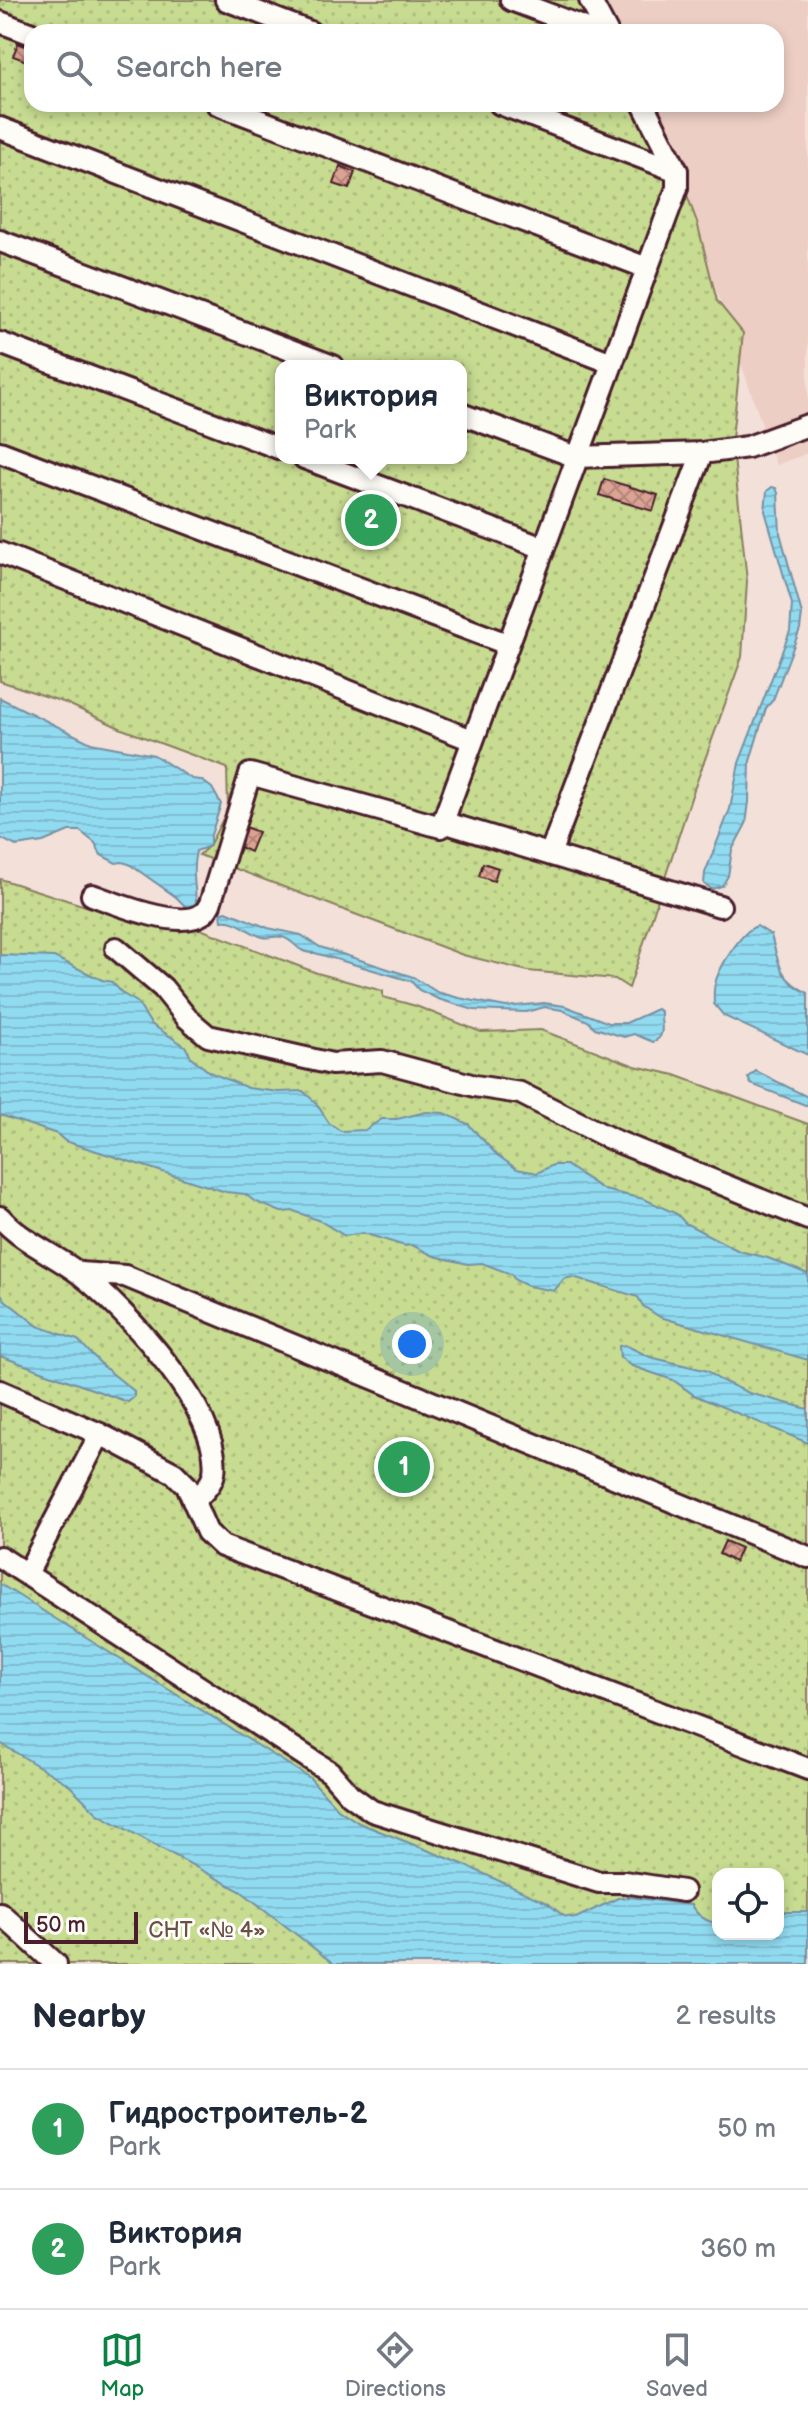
<!DOCTYPE html>
<meta charset="utf-8">
<style>
body{margin:0;font-family:"Balsamiq Sans",sans-serif;background:#f2f2f3;color:#1f2937}
.controls{position:absolute;right:24px;bottom:24px;display:grid;overflow:hidden;border-radius:16px;box-shadow:0 4px 12px #0003}
.controls button{width:72px;height:72px;display:grid;place-items:center;padding:0;border:0;border-bottom:2px solid #e0e1e3;background:#fff;color:#1f2937;font:40px sans-serif}
.scale{position:absolute;left:24px;bottom:20px;width:114px;box-sizing:border-box;padding-left:8px;border:4px solid #4a1f2b;border-top:0;font-size:22px;line-height:28px;white-space:nowrap;color:#4a1f2b;-webkit-text-stroke:6px #fdfcf7;paint-order:stroke}
.you{position:absolute;left:412px;top:1344px;width:28px;height:28px;margin:-20px;border:6px solid #fff;border-radius:50%;background:#1a73e8;box-shadow:0 0 0 12px #1a73e833}
.badge{display:grid;place-items:center;width:52px;height:52px;border-radius:50%;background:#0b8043;color:#fff;font-size:26px;font-weight:700}
.pin{position:absolute;translate:-50% -50%;border:4px solid #fff;box-shadow:0 2px 8px #0006}
.popup{position:absolute;left:275px;top:360px;width:192px;height:104px;box-sizing:border-box;display:grid;place-content:center;border-radius:16px;background:#fff;filter:drop-shadow(0 2px 6px #0005);font-size:26px;white-space:nowrap;color:#747a83}
.popup b{font-size:30px;color:#1f2937}
.popup::after{content:'';position:absolute;left:50%;top:100%;margin-left:-16px;border:16px solid transparent;border-top-color:#fff}
.list{margin:0;padding:0;list-style:none}
h2{display:flex;justify-content:space-between;align-items:center;height:104px;margin:0;padding:0 32px;font-size:34px}
h2 small{font-size:26px;font-weight:400;color:#747a83}
.list li{display:grid;grid-template-columns:52px 1fr auto;gap:24px;align-items:center;box-sizing:border-box;height:120px;padding:0 32px;border-top:2px solid #e0e1e3}
.list b{display:block;font-size:30px;white-space:nowrap}
.list p{margin:0;font-size:26px;white-space:nowrap;color:#747a83}
.list em{font-size:26px;font-style:normal;color:#747a83}
.icon{flex:none;width:44px;height:44px;fill:none;stroke:currentColor;stroke-width:2;stroke-linecap:round;stroke-linejoin:round}
.map{position:relative;flex:none;width:808px;height:1964px;overflow:hidden}
.search{position:absolute;background:#fff;box-shadow:0 4px 12px #0003;left:24px;right:24px;top:24px;height:88px;display:flex;align-items:center;gap:20px;box-sizing:border-box;padding:0 28px;border-radius:24px;color:#747a83;font-size:30px}
.sheet{height:344px;background:#fff}
nav{display:flex;justify-content:space-around;align-items:center;box-sizing:border-box;height:112px;border-top:2px solid #e0e1e3;background:#fff;font-size:22px;color:#747a83}
nav a{display:grid;justify-items:center;gap:4px}
nav .on{color:#0b8043}
.map>svg:first-child{display:block}
.built{fill:#eccec4}
.garden{fill:url(#garden-dots);stroke:#887e5e;stroke-width:2;fill-rule:evenodd}
.water{fill:url(#water-rules);stroke:#7590a2;stroke-width:2}
.building{fill:url(#building-cross-hatch);stroke:#4a1f2b;stroke-width:2}
.lines{fill:none;stroke-linecap:round;stroke-linejoin:round}
.minor-casing{stroke:#4a1f2b;stroke-width:26}
.minor{stroke:#fdfcf7;stroke-width:20}
.labels{text-anchor:middle;stroke-width:6;stroke-linejoin:round;paint-order:stroke}
.park-label{font-size:22px;fill:#694e44;stroke:#fdfcf7}
</style>
<div class="map">
<svg width="808" height="1964" viewBox="0 0 808 1964">
<defs>
<pattern id="garden-dots" width="8" height="8" patternUnits="userSpaceOnUse" patternTransform="scale(2)"><rect width="8" height="8" fill="#c7dc91"/><path d="M2 2h.1M6 6h.1" fill="none" stroke="#acbc7d" stroke-width="1.8" stroke-linecap="round"/></pattern>
<pattern id="water-rules" width="6" height="5" patternUnits="userSpaceOnUse" patternTransform="scale(2)"><rect width="6" height="5" fill="#91dbf1"/><path d="M0 2.5h6" fill="none" stroke="#7fbccf"/></pattern>
<pattern id="building-cross-hatch" width="8" height="8" patternUnits="userSpaceOnUse" patternTransform="scale(2)"><rect width="8" height="8" fill="#dba393"/><path d="M0 0l8 8M0 8l8-8" fill="none" stroke="#b48478"/></pattern>
</defs>
<rect width="100%" height="100%" fill="#f3e1d9"/>
<filter id="ink" filterUnits="userSpaceOnUse"><feTurbulence type="fractalNoise" baseFrequency=".0125" numOctaves="2"/><feDisplacementMap in="SourceGraphic" scale="16" xChannelSelector="R" yChannelSelector="G"/><feConvolveMatrix kernelMatrix="1 2 1 2 8 2 1 2 1" color-interpolation-filters="sRGB"/></filter>
<g filter="url(#ink)">
<path class="built" d="M572,0H808V453L776,465L679,183L633,104H776V32H591Z"/>
<g class="garden">
<path d="M0,0H593L610,32H32V104H648L666,139L697,222L717,301L743,333L732,439L747,581L742,657L692,795L629,988L615,979L528,971L463,955L199,855L209,846L228,809L227,768L122,729L66,703L0,681ZM281,366H461V458H281Z"/>
<path d="M0,879L136,922L200,929L317,973L383,991V997L416,1006L481,1032L541,1030L635,1066L675,1075L808,1124V1964H0ZM718,1874H778V1934H718Z"/>
</g>
<g class="water">
<path d="M772,487L776,488L778,493L780,533L802,614L800,629L773,700L766,708L750,761L749,802L746,824L732,850L728,876L722,886L712,889L704,884L705,873L730,809L739,763L790,631L792,604L765,511L767,491Z"/>
<path d="M0,698L91,743L154,755L192,779L201,780L212,788L221,804L210,838V846L196,851C191,873 196,885 196,906L190,911L176,897L129,864L122,862L116,863L101,855L95,843L80,831H69L43,842L16,846L0,838Z"/>
<path d="M226,911L268,928L301,935L320,947L413,977L437,992L459,998L506,1007L544,1003L565,1006L609,1023H626L657,1009L661,1012C660,1024 667,1036 653,1042L634,1034L624,1037L595,1028L588,1021L562,1010L545,1007L526,1012L474,1010L438,999L419,990L411,981L315,953C295,953 297,941 282,937C276,935 269,939 263,937C248,933 238,919 222,921L221,913Z"/>
<path d="M757,926L771,935C779,964 779,979 808,993V1055L724,1016L714,1004C714,998 713,990 715,984C718,969 742,930 757,926Z"/>
<path d="M0,955L54,957L102,980L112,982L123,994L137,1002L151,1024L185,1046L191,1057L209,1072L248,1088L279,1092L303,1091L316,1103L329,1123L341,1131L365,1130L382,1119H397L426,1112L444,1113L468,1124L497,1155L517,1169L537,1173L553,1165H566L604,1190L644,1199L677,1214L685,1223L739,1251L768,1258L808,1274V1360L660,1317L643,1306L638,1297L573,1277L564,1279L554,1291L528,1286L515,1280L511,1274L482,1263L468,1264L434,1256L412,1245L405,1246L363,1233L345,1236L320,1221L294,1211L281,1212L254,1201L245,1194L226,1192L65,1141L57,1134L0,1115Z"/>
<path d="M756,1071L808,1097V1106L751,1084L748,1078Z"/>
<path d="M0,1292L5,1300L38,1326L78,1340L103,1366L134,1391V1397L128,1402L0,1356Z"/>
<path d="M625,1345L650,1357L708,1371L718,1379L749,1393L808,1409V1443L694,1395L673,1380L632,1366L620,1357L619,1346Z"/>
<path d="M0,1584L310,1778L338,1809L359,1823L465,1865L547,1903L564,1916L576,1918L618,1898L630,1897L691,1905C696,1914 707,1923 718,1923V1934H778V1912H808V1964H334L242,1892L98,1814L68,1784L0,1743Z"/>
</g>
<g class="building">
<path d="M18,43L32,49V63L13,56Z"/>
<path d="M340,166L355,172L349,189L334,184Z"/>
<path d="M604,479L658,495L653,511L599,495Z"/>
<path d="M245,827L258,832L250,852L237,846Z"/>
<path d="M483,863L498,868L494,881L479,876Z"/>
<path d="M725,1541L741,1548L735,1562L719,1554Z"/>
</g>
<g class="lines">
<defs>
<g id="minor">
<path d="M226,0L310,32"/>
<path d="M511,0L596,32"/>
<path d="M590,0L607,32"/>
<path d="M0,22L32,34"/>
<path d="M217,104L647,268"/>
<path d="M500,104L677,171"/>
<path d="M0,128L612,363"/>
<path d="M0,241L333,366"/>
<path d="M0,343L281,449"/>
<path d="M461,414L576,457L702,453L748,447L808,425"/>
<path d="M0,452L507,644"/>
<path d="M304,458L543,548"/>
<path d="M0,553L472,740"/>
<path d="M443,822L720,906"/>
<path d="M550,854L702,453"/>
<path d="M92,895C116,904 180,930 202,914C206,912 208,907 210,904L250,774L441,827L677,188V171L643,104"/>
<path d="M116,948L163,988L187,1018L208,1036L332,1064L382,1061L475,1086L520,1093L611,1139L808,1219"/>
<path d="M0,1217C22,1242 54,1254 80,1274C125,1309 223,1413 214,1473C212,1485 202,1494 193,1501"/>
<path d="M79,1273L125,1276L808,1557"/>
<path d="M0,1391L100,1434L174,1473L187,1486L207,1532L222,1546L808,1769"/>
<path d="M0,1557L330,1772L350,1795L372,1811L599,1882H624L683,1891"/>
<path d="M27,1574L100,1434"/>
<path d="M0,1913L56,1964"/>
</g>
</defs>
<use href="#minor" class="minor-casing"/>
<use href="#minor" class="minor"/>
</g>
</g>
<g class="labels">
<g class="park-label">
<text x="207" y="1937">СНТ «№ 4»</text>
</g>
</g>
</svg>
<div class="controls">
<button><svg class="icon" aria-label="locate" viewBox="0 0 24 24"><circle cx="12" cy="12" r="6"/><path d="M12 2v4M12 18v4M2 12h4M18 12h4"/></svg></button>
</div>
<div class="scale">50 m</div>
<div class="you"></div>
<div class="pin badge" style="left:404px;top:1467px;background:#2e9e5b">1</div>
<div class="pin badge" style="left:371px;top:520px;background:#2e9e5b">2</div>
<div class="popup"><b>Виктория</b>Park</div>
<div class="search"><svg class="icon" aria-label="search" viewBox="0 0 24 24"><circle cx="10" cy="10" r="6"/><path d="M15 15l6 6"/></svg>Search here</div>
</div>
<section class="sheet">
<h2>Nearby<small>2 results</small></h2>
<ul class="list">
<li><span class="badge" style="background:#2e9e5b">1</span><div><b>Гидростроитель-2</b><p>Park</p></div><em>50 m</em></li>
<li><span class="badge" style="background:#2e9e5b">2</span><div><b>Виктория</b><p>Park</p></div><em>360 m</em></li>
</ul>
</section>
<nav>
<a class="on"><svg class="icon" aria-label="map" viewBox="0 0 24 24"><path d="M3 6l6-2 6 2 6-2v14l-6 2-6-2-6 2zM9 4v14M15 6v14"/></svg>Map</a>
<a><svg class="icon" aria-label="directions" viewBox="0 0 24 24"><path d="M12 3l9 9-9 9-9-9zM9 14v-3h6M13 9l2 2-2 2"/></svg>Directions</a>
<a><svg class="icon" aria-label="saved" viewBox="0 0 24 24"><path d="M7 4h10v16l-5-4-5 4z"/></svg>Saved</a>
</nav>
